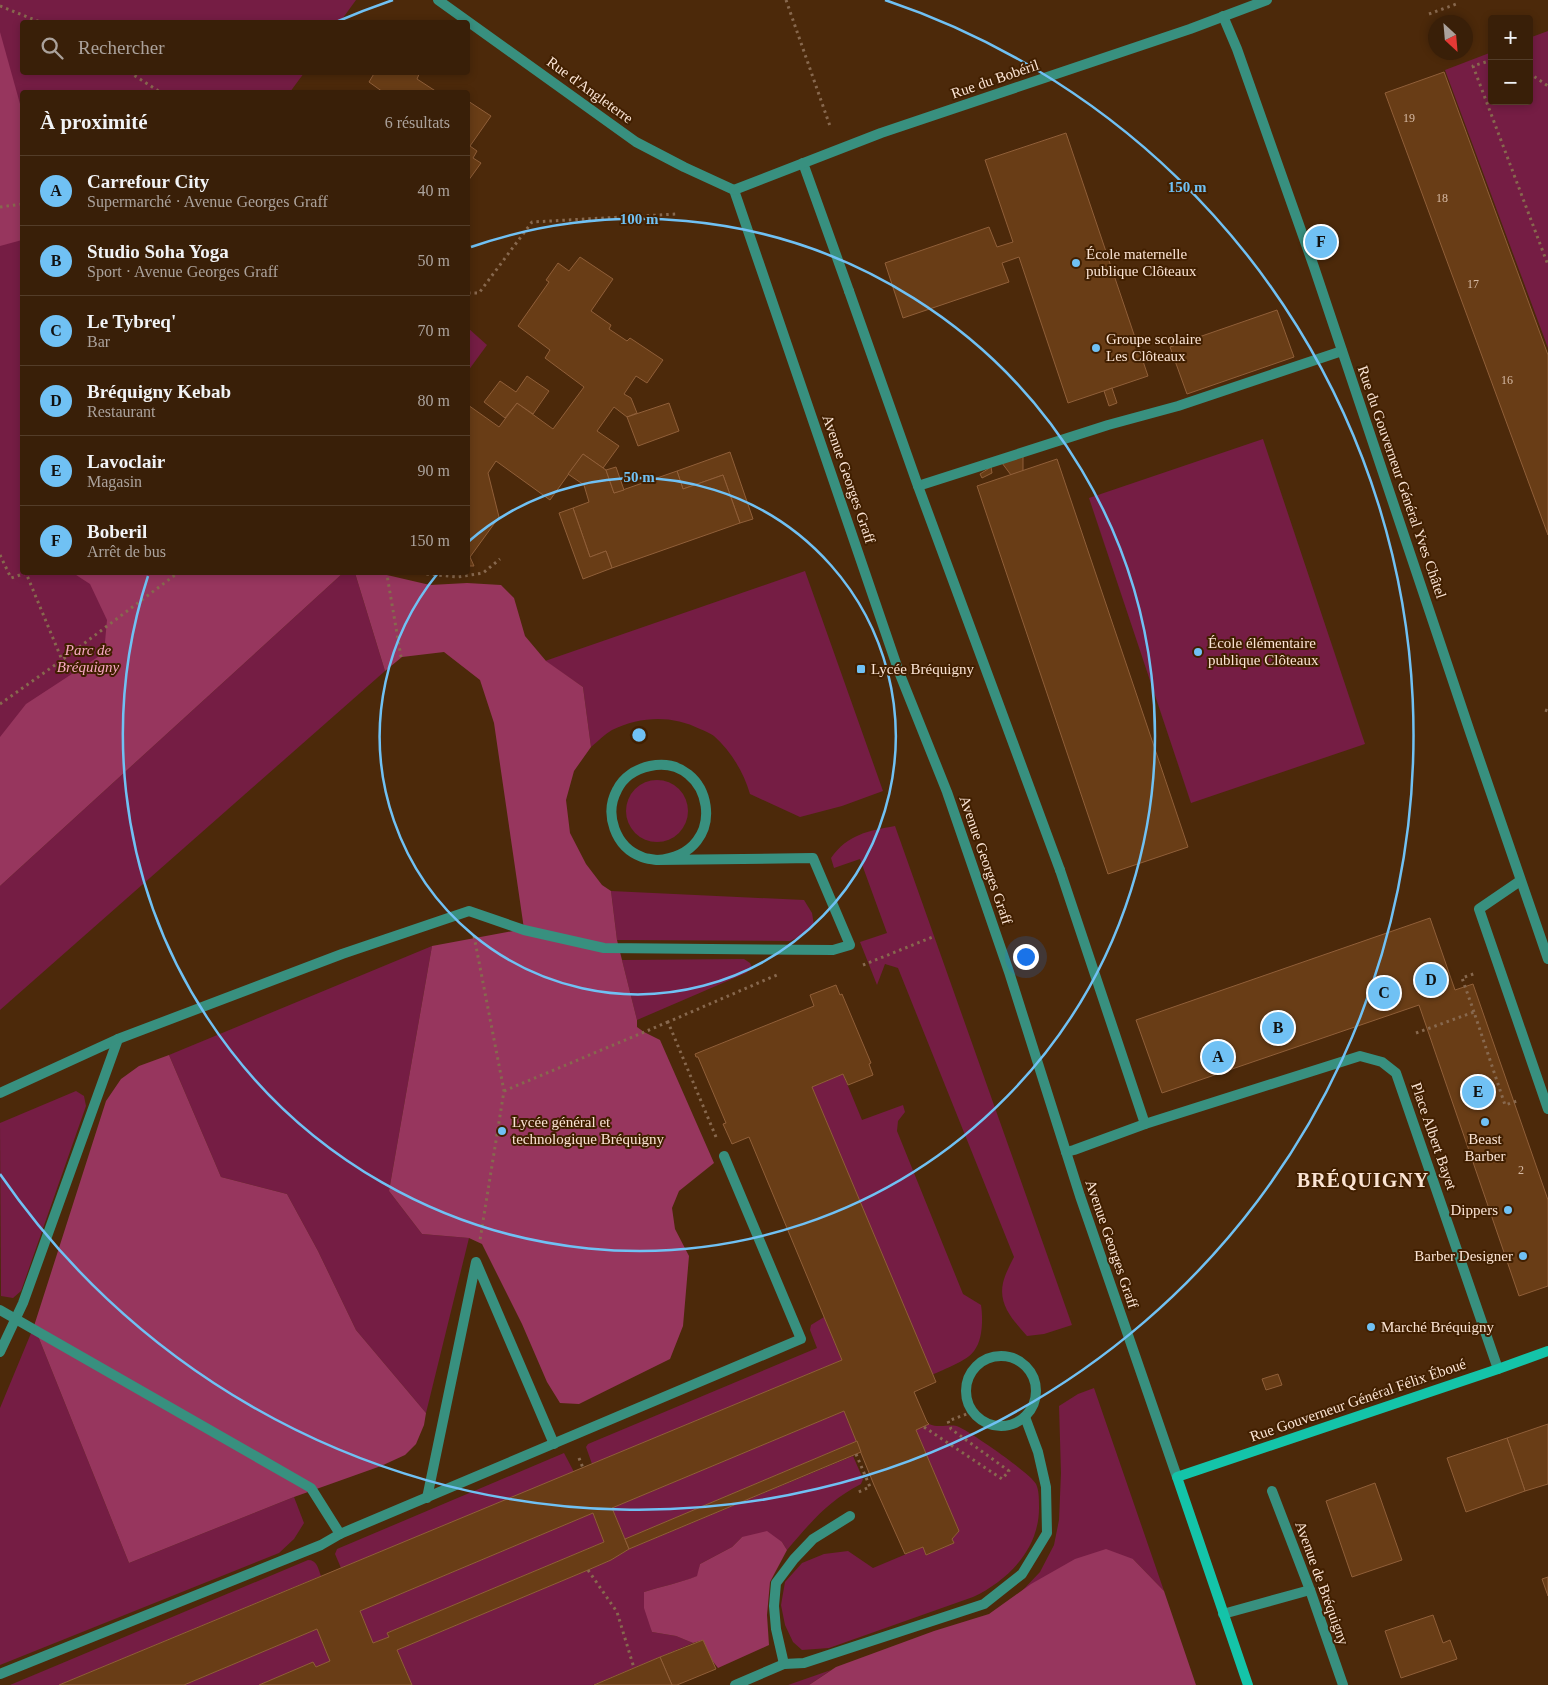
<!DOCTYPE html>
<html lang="fr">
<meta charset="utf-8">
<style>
body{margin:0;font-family:"Times New Roman",serif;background:#402712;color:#f1f3f6}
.controls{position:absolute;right:15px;top:15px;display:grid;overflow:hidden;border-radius:5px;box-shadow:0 2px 8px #0003}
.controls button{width:45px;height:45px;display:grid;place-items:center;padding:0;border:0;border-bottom:1px solid #533d29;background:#391f08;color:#f1f3f6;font:25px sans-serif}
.compass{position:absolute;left:1428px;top:15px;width:45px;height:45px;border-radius:50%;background:#391f08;box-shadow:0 2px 8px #0003;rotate:154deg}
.you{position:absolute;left:1025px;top:956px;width:18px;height:18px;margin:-12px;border:4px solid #fff;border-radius:50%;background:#1a73e8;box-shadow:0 0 0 8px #1a73e833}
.badge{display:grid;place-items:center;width:32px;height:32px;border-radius:50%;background:#70c1f4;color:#111;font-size:16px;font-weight:700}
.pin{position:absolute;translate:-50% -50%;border:2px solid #fff;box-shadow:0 1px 5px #0006}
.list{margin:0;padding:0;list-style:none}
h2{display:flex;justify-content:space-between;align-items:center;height:65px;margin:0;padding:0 20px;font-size:21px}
h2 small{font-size:16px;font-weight:400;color:#aba29c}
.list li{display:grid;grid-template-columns:32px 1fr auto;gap:15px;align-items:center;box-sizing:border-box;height:70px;padding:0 20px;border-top:1px solid #533d29}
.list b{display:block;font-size:19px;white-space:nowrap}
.list p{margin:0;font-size:16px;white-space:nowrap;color:#aba29c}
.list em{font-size:16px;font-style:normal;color:#aba29c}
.icon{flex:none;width:28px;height:28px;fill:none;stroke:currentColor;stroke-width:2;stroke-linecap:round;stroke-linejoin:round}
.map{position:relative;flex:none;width:1548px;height:1685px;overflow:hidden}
.search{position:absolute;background:#391f08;box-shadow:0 2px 8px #0003;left:20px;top:20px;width:450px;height:55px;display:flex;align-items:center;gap:12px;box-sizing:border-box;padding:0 18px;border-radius:5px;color:#aba29c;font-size:19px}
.panel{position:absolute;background:#391f08;box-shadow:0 2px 8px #0003;left:20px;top:90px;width:450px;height:485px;border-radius:5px}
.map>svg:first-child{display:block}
.green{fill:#751d44}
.forest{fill:#97365e}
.building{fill:#693d16;stroke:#905f39;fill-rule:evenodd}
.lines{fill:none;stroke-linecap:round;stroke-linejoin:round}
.path{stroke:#87684e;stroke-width:3;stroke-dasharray:2.5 4;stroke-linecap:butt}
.lane{stroke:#38907f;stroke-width:10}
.street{stroke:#38907f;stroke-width:10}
.secondary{stroke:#14c4a9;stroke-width:10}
.ring{fill:none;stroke:#70c1f4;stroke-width:2.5}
.poi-dot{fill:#70c1f4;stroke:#411f00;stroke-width:2}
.labels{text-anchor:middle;stroke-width:4;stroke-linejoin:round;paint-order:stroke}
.number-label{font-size:12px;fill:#d6baa4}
.street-label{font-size:15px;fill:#fbe4d4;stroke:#411f00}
.poi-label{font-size:15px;fill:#fbe4d4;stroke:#411f00;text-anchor:start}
.park-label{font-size:15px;font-style:italic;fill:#f8a8c3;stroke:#411f00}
.district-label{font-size:20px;font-weight:bold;letter-spacing:1px;fill:#fbe4d4;stroke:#411f00}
.centre{fill:#70c1f4;stroke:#411f00;stroke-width:2.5}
.ring-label{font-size:15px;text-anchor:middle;font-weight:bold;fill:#70c1f4;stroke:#411f00;stroke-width:4;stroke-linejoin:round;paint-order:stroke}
</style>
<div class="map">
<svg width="1548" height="1685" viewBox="0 0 1548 1685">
<rect width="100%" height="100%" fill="#4c290a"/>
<g class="green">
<path d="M0,0H356L340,22H22V72L304,73L290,92H22V572L308,573L0,862Z"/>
<path d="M1548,31V348L1445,70L1492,52V101H1529V38Z"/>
<path d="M468,328L487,345L468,371Z"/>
<path d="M1263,439L1365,744L1191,803L1089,498Z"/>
<path d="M805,571L883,791L842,806L800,817L750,794C744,773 731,751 714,736C710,733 705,731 700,729C672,715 641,716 612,730C605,734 598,741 591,747L583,687L545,661Z"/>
<path d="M343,573H355L385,671L0,1010V886Z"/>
<circle cx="657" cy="811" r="31"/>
<path d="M895,826L1072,1325L1044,1334L1027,1336C1014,1321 998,1305 1003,1283C1005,1274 1010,1265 1014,1257L898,968L885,964L877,985L860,942L887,933L860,859L834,868L831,858C848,834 868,831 895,826Z"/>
<path d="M611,891L804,900L812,913L814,925L805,934L790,941L617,940Z"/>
<path d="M432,946L389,1191L422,1234L469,1238L426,1413L356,1330L318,1251L287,1194L221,1177L169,1055Z"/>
<path d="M744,959L750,963L752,968L746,973L637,1020L622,960Z"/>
<path d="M843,1074L862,1120L903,1105L905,1112L898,1121L897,1131L963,1294L981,1305C983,1318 983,1340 974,1351C967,1361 944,1369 932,1375L812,1087Z"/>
<path d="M76,1091L84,1096L86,1106L21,1291L13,1298L1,1296L0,1123Z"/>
<path d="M824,1317L842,1360L592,1464L586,1447L588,1444L817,1348L810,1330L811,1325Z"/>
<path d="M34,1326L129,1563L294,1497L304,1523L294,1539L279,1553L0,1665V1408Z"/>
<path d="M1094,1388L1164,1591L1133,1559L1021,1592L1040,1572L1054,1545L1059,1520L1061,1473L1059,1406L1078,1394Z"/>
<path d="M844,1411L857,1441L625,1539L612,1508Z"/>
<path d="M929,1424C940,1429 951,1423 959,1427C972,1433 1030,1473 1036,1484C1039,1490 1039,1499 1039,1506C1040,1548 1009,1580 973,1597L829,1648L802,1650L793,1642L785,1625L781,1605L785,1582L802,1563L824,1554L848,1551L873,1568L923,1547L926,1555L954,1543L952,1539L959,1531L916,1430Z"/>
<path d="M564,1453L574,1472L341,1568L335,1554L337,1549Z"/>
<path d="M853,1456L863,1479L861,1484C828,1501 811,1522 787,1550L782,1542L742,1537L732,1547L700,1564L698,1576C680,1583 662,1586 644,1592L652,1632L676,1636L693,1643L593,1685H412L397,1650L588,1570L611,1560L629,1549Z"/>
<path d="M593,1513L604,1542L387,1633L389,1637L373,1643L360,1611Z"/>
<path d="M308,1560C317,1560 318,1568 321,1576L59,1685H10Z"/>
<path d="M317,1629L330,1661L316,1667L313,1663L259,1685H184Z"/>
<path d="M831,1670L809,1685H788Z"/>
</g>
<g class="forest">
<path d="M0,32L22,111V240L0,246Z"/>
<path d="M73,573H343L0,886V737L26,704L104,653L107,620L90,584Z"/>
<path d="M355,573H385L387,575L430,585L467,583L501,585L514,598L525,636L546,661L583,687L591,747L574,771L566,800L570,833L586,864L602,885L611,891L617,940L637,1020V1027L644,1032L660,1040L714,1163L679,1191L672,1208L675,1229L689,1256L683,1326L670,1359L579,1404L560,1403L547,1382L522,1324L482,1244L469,1238L422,1234L389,1191L432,946L524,929L494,723L480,680L444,652L402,657L385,671Z"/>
<path d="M169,1055L221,1177L287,1194L318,1251L356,1330L426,1413L424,1425L416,1444L405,1455L381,1466L294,1497L129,1563L34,1326L106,1101L121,1079L139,1066Z"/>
<path d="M767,1531L782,1542L787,1550L770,1582L767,1615L769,1645L718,1668L711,1659L703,1640L693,1643L676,1636L652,1632L644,1608V1592C662,1586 680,1583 697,1576L700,1564L732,1547L742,1537Z"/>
<path d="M1106,1549L1133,1559L1164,1591L1196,1685H809L836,1667L934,1631L989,1614L1031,1584L1075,1559Z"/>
</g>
<g class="building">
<path d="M375,72H420L417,79L437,92H383L369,82Z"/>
<path d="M1444,72L1548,355V535L1385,93Z"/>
<path d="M468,101L491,116L470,146L477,151L473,158L481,163L468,181Z"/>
<path d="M1066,133L1148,376L1068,403L1019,257L1002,263L1009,282L903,318L885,263L989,227L997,247L1013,242L985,160Z"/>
<path d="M580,257L613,279L591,311L611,325L609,329L627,341L630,338L663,360L647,383L636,376L624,394L631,398L637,413L627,417L614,407L597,431L619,446L603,468L583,454L550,500L496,461L488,473L499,517L470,557L474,566H468V405L499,427L517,403L553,429L584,387L545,358L550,350L518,326L549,282L546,280L558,263L569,271Z"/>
<path d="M1277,310L1294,357L1187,394L1170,347Z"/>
<path d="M527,376L549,391L533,414L517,403L505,418L484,402L500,381L516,392Z"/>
<path d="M1112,388L1117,403L1109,406L1104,391Z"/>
<path d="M669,403L679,431L638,446L627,417Z"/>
<path d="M730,452L753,519L740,523L723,475L683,489L677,471Z"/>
<path d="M583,454L606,470L614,493L677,471L683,489L723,475L740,523L612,568L606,551L590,557L573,508L589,502L584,485L568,474Z"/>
<path d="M1023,456V471L1011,475L1002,463Z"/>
<path d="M1057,459L1188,847L1108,874L977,486Z"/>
<path d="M616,467L624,490L614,493L606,470Z"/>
<path d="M991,467L992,473L982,478L980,474Z"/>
<path d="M573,508L590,557L606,551L612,568L583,579L559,513Z"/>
<path d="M1430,918L1455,990L1473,984L1548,1200V1286L1519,1296L1419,1005L1162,1093L1136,1020Z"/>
<path d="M836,985L840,995L842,994L871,1063L869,1064L873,1075L848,1085L843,1074L812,1087L936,1382L914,1392L927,1422L929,1424L916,1430L959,1531L952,1539L954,1543L926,1555L923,1547L905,1554L874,1485L844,1411L612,1508L629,1549L611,1560L588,1570L397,1650L412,1685H259L313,1662L316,1667L330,1661L317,1629L184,1685H59L842,1360L749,1137L732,1144L723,1124L726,1123L698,1057H696L695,1054L814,1006L810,995ZM593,1513L604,1542L387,1633L389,1637L373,1643L360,1611Z"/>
<path d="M1278,1374L1282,1385L1266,1390L1262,1379Z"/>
<path d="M1548,1424V1484L1525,1491L1507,1438Z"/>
<path d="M1507,1438L1525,1491L1466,1512L1447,1458Z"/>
<path d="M857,1441L861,1452L629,1549L625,1539Z"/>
<path d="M1375,1483L1402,1560L1352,1577L1326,1501Z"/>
<path d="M1548,1577V1596L1542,1579Z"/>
<path d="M1433,1615L1443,1643L1450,1640L1457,1659L1401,1678L1385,1631Z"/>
<path d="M703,1640L716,1669L677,1685H672L660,1657Z"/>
<path d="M660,1657L672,1685H594L634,1668Z"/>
</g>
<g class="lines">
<g class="path">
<path d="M786,0L831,129"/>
<path d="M0,6L40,22"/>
<path d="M1429,14L1459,3"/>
<path d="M1492,60L1473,66L1548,265"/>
<path d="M129,72L160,92"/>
<path d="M1529,73L1548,86"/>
<path d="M0,207L22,204"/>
<path d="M468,293H479L532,222L676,214"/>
<path d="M0,555L11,578L26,573L62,660"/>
<path d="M389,572L387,575L401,657"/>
<path d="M407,572L458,577L483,573L500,559"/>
<path d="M0,704L62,660L179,572"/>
<path d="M1545,710L1548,711"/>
<path d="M474,936L504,1091L480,1240"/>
<path d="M863,965L935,936"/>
<path d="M1474,1012L1462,978L1476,973"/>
<path d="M1416,1033L1474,1012L1505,1105L1520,1100"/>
<path d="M504,1091L668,1022"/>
<path d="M716,1137L668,1022L779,974"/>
<path d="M924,1427L1002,1479L1009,1471L951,1429L948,1421L972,1412"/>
<path d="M856,1454L870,1487L856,1493"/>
<path d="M579,1458L583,1468"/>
<path d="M588,1570L617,1612L634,1668"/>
</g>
<g class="lane">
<path d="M803,163L849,291"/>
<path d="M918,486L1108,425L1178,406L1342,351"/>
<path d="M1060,870L1145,1124"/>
<path d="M1520,881L1479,909L1548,1109"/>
<path d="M0,1093L118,1039L342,954L469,911L524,930L604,948L833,950L850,945L813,858L657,860C652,859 646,859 642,857C615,847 604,814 617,790C623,777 636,769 650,766C713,753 733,854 657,860"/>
<path d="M1066,1152L1074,1150L1145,1124L1360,1056L1382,1062L1396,1073L1498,1369"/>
<path d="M0,1310L311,1488L340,1534"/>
<path d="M0,1352L23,1303L118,1039"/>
<circle cx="1001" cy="1391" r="35"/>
<path d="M427,1498L476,1262L554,1444"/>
<path d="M784,1664L776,1629L774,1606L776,1583L794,1559L813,1539L850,1516"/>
<path d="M0,1674L321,1545L340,1534L801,1339L724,1156"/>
<path d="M735,1685L784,1664L804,1663L984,1604L1022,1574L1047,1533L1046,1487L1038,1452L1025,1417"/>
</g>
<g class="street">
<path d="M438,0L636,142L684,167L734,190"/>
<path d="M1223,16L1237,49L1314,267L1471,735L1548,959"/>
<path d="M734,190L899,672L947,792L1009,972L1080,1196L1177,1477"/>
<path d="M734,190L881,133L1190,29L1267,0"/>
<path d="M849,291L918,486L1060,870"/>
<path d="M1272,1491L1310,1590L1343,1685"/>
<path d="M1223,1614L1310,1590"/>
</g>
<path class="secondary" d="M1248,1685L1177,1477L1498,1369L1548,1351"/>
</g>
<g class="ring">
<path d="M468 542A258 258 0 1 1 438 573"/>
<path d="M471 247A516 516 0 1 1 148 576"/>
<path d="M336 22A775 775 0 0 1 393 0M885 0A775 775 0 1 1 0 1174"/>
</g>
<g class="poi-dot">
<circle cx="1076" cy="263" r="5"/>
<circle cx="1096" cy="348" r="5"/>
<circle cx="1198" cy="652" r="5"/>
<rect x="856" y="664" width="10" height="10" rx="2.5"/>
<circle cx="1485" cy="1122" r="5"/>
<circle cx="502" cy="1131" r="5"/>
<circle cx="1508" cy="1210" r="5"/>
<circle cx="1523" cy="1256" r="5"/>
<circle cx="1371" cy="1327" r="5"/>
</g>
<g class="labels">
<g class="number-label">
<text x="1409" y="122">19</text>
<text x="1442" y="202">18</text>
<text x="1473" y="288">17</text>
<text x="1507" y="384">16</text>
<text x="1521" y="1174">2</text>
</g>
<g class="street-label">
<text transform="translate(995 79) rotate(-19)" y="5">Rue du Bobéril</text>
<text transform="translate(590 90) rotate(36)" y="5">Rue d'Angleterre</text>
<text transform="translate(849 479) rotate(71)" y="5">Avenue Georges Graff</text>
<text transform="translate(1402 482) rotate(71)" y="5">Rue du Gouverneur Général Yves Châtel</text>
<text transform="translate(986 860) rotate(71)" y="5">Avenue Georges Graff</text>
<text transform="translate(1434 1136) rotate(71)" y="5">Place Albert Bayet</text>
<text transform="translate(1112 1244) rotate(71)" y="5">Avenue Georges Graff</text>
<text transform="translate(1358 1400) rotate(-19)" y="5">Rue Gouverneur Général Félix Éboué</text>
<text transform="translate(1322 1583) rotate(70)" y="5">Avenue de Bréquigny</text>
</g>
<g class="poi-label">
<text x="1086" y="259">École maternelle<tspan x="1086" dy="17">publique Clôteaux</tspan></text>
<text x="1106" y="344">Groupe scolaire<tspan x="1106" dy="17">Les Clôteaux</tspan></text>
<text x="1208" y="648">École élémentaire<tspan x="1208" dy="17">publique Clôteaux</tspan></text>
<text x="871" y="674">Lycée Bréquigny</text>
<text x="512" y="1127">Lycée général et<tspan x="512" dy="17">technologique Bréquigny</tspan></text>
<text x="1485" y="1144" text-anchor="middle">Beast<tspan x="1485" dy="17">Barber</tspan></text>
<text x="1498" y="1215" text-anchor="end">Dippers</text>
<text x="1513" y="1261" text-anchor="end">Barber Designer</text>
<text x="1381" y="1332">Marché Bréquigny</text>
</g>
<g class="park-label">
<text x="88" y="655">Parc de<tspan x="88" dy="17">Bréquigny</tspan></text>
</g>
<g class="district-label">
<text x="1363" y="1187">BRÉQUIGNY</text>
</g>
</g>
<circle cx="639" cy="735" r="8" class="centre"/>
<g class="ring-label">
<text x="1187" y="192">150 m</text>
<text x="639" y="224">100 m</text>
<text x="639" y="482">50 m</text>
</g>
</svg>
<div class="controls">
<button>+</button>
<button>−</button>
</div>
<svg class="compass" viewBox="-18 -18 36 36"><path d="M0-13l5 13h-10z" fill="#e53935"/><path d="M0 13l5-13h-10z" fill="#aba29c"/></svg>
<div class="you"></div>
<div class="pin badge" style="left:1218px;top:1057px">A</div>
<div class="pin badge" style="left:1278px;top:1028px">B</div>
<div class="pin badge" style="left:1384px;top:993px">C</div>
<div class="pin badge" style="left:1431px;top:980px">D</div>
<div class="pin badge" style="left:1478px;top:1092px">E</div>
<div class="pin badge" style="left:1321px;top:242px">F</div>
<div class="search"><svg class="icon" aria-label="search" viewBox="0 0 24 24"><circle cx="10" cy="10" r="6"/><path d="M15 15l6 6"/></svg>Rechercher</div>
<section class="panel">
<h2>À proximité<small>6 résultats</small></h2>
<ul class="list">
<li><span class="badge">A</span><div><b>Carrefour City</b><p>Supermarché · Avenue Georges Graff</p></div><em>40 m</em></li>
<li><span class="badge">B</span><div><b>Studio Soha Yoga</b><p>Sport · Avenue Georges Graff</p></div><em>50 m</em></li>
<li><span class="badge">C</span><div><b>Le Tybreq'</b><p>Bar</p></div><em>70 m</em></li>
<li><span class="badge">D</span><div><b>Bréquigny Kebab</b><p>Restaurant</p></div><em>80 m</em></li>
<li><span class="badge">E</span><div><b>Lavoclair</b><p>Magasin</p></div><em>90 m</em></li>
<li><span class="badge">F</span><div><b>Boberil</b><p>Arrêt de bus</p></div><em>150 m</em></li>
</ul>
</section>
</div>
